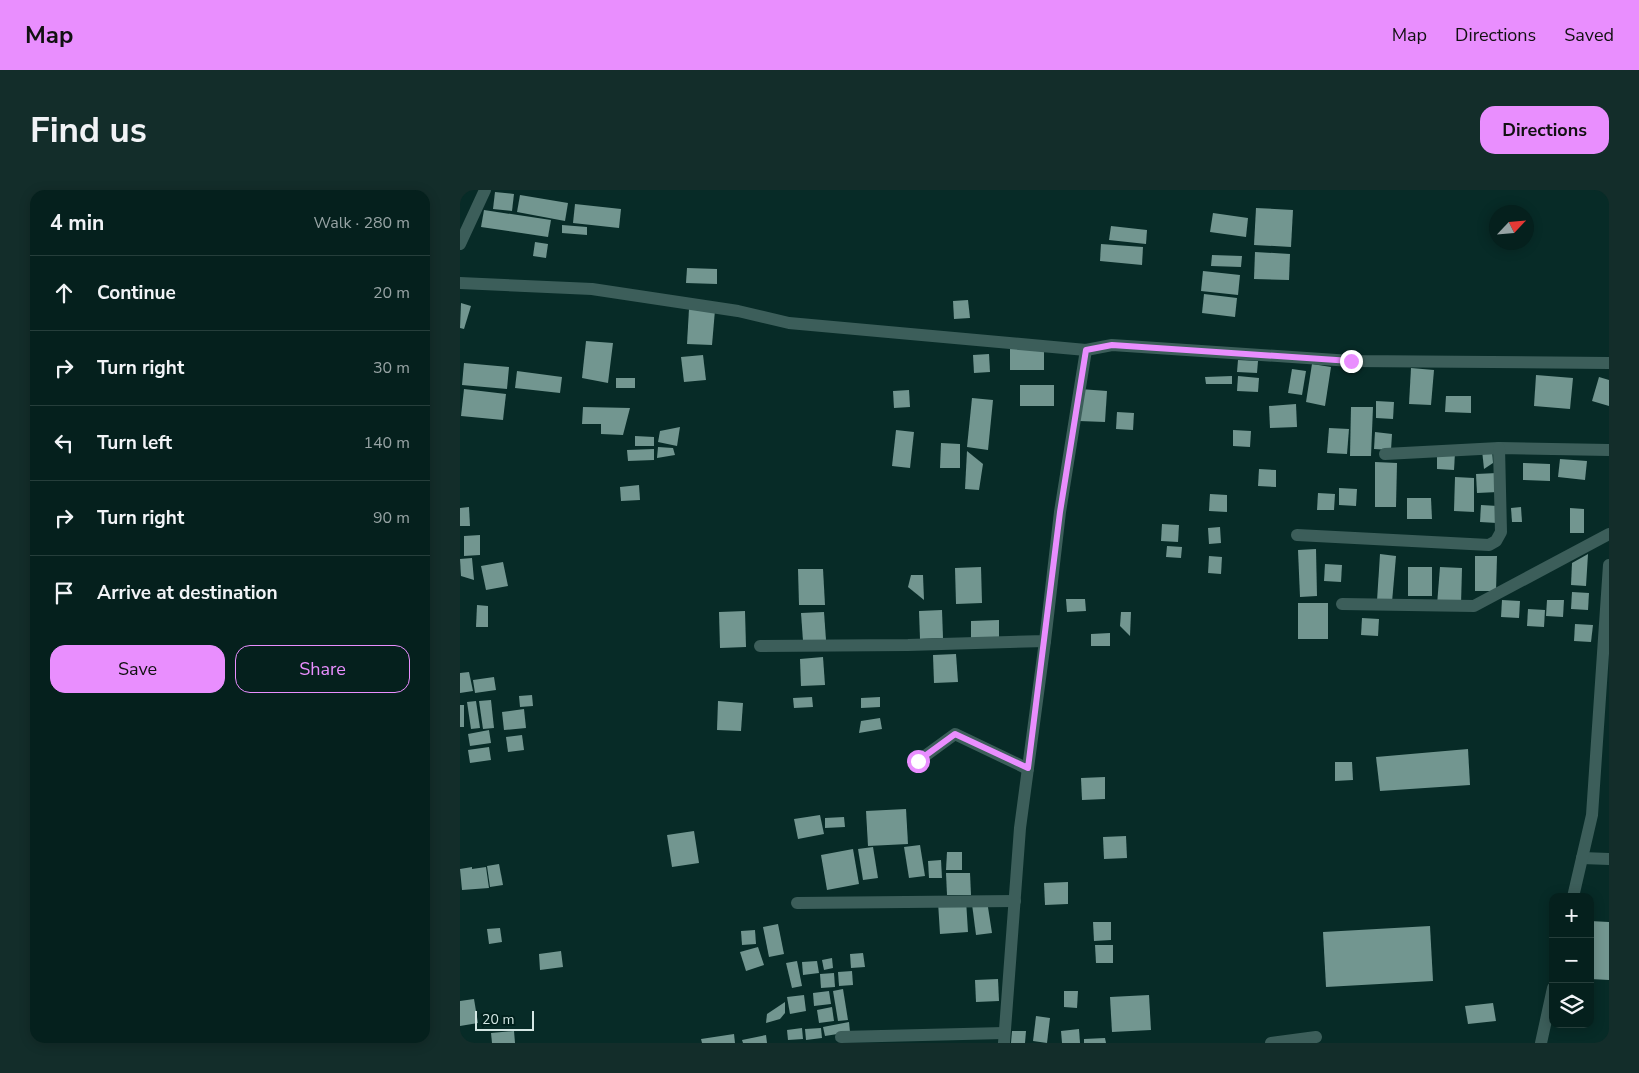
<!DOCTYPE html>
<meta charset="utf-8">
<style>
body{margin:0;font-family:"Nunito Sans",sans-serif;background:#132d2a;color:#f1f3f6}
.controls{position:absolute;right:15px;bottom:15px;display:grid;overflow:hidden;border-radius:10px;box-shadow:0 2px 12px #0003}
.controls button{width:45px;height:45px;display:grid;place-items:center;padding:0;border:0;border-bottom:1px solid #263e3b;background:#05201d;color:#f1f3f6;font:25px sans-serif}
.compass{position:absolute;left:1029px;top:15px;width:45px;height:45px;border-radius:50%;background:#05201d;box-shadow:0 2px 12px #0003;rotate:64deg}
.scale{position:absolute;left:15px;bottom:12px;width:59px;box-sizing:border-box;padding-left:5px;border:2px solid #d4e7e4;border-top:0;font-size:14px;line-height:18px;white-space:nowrap;color:#d4e7e4;-webkit-text-stroke:4px #00211d;paint-order:stroke}
.stop{position:absolute;width:15px;height:15px;margin:-11px;border:4px solid #e98efe;border-radius:50%;background:#fff}
.stop.end{background:#e98efe;border-color:#fff;box-shadow:0 1px 5px #0008}
.list{margin:0;padding:0;list-style:none}
h2{display:flex;justify-content:space-between;align-items:center;height:65px;margin:0;padding:0 20px;font-size:21px}
h2 small{font-size:16px;font-weight:400;color:#97a3a4}
.list li{display:grid;grid-template-columns:32px 1fr auto;gap:15px;align-items:center;box-sizing:border-box;height:75px;padding:0 20px;border-top:1px solid #263e3b}
.list b{display:block;font-size:19px;white-space:nowrap}
.list em{font-size:16px;font-style:normal;color:#97a3a4}
.actions{display:flex;gap:10px;padding:15px 20px}
.actions a{flex:1;padding:11px 0;border:1px solid #e98efe;border-radius:15px;text-align:center;font-size:18px;color:#e98efe}
.actions .main{background:#e98efe;color:#111}
.icon{flex:none;width:28px;height:28px;fill:none;stroke:currentColor;stroke-width:2;stroke-linecap:round;stroke-linejoin:round}
.map{position:relative;flex:none;width:1149px;height:853px;overflow:hidden;border-radius:15px}
header{display:flex;align-items:center;gap:30px;box-sizing:border-box;height:70px;padding:0 25px;background:#e98efe;color:#111}
header strong{font-size:24px}
nav{display:flex;gap:28px;margin-inline-start:auto;font-size:18px}
.intro{display:flex;align-items:center;justify-content:space-between;box-sizing:border-box;height:120px;padding:0 30px}
h1{margin:0;font-size:35px}
.button{padding:12px 22px;border-radius:15px;background:#e98efe;color:#111;font-size:18px;font-weight:700}
main{display:flex;gap:30px;padding:0 30px}
aside{flex:1;background:#05201d;border-radius:15px;box-shadow:0 2px 12px #0003}
.map>svg:first-child{display:block}
.building{fill:#729690}
.lines{fill:none;stroke-linecap:round;stroke-linejoin:round}
.minor{stroke:#3c5e5a;stroke-width:12}
.route{stroke:#e98efe;stroke-width:6}
</style>
<header>
<strong>Map</strong>
<nav><a>Map</a><a>Directions</a><a>Saved</a></nav>
</header>
<div class="intro"><h1>Find us</h1><a class="button">Directions</a></div>
<main>
<aside>
<h2>4 min<small>Walk · 280 m</small></h2>
<ul class="list">
<li><svg class="icon" aria-label="ahead" viewBox="0 0 24 24"><path d="M12 20V5M6 11l6-6 6 6"/></svg><div><b>Continue</b></div><em>20 m</em></li>
<li><svg class="icon" aria-label="right" viewBox="0 0 24 24"><path d="M7 20v-9h11M14 6l5 5-5 5"/></svg><div><b>Turn right</b></div><em>30 m</em></li>
<li><svg class="icon" aria-label="left" viewBox="0 0 24 24"><path d="M17 20v-9H6M10 6l-5 5 5 5"/></svg><div><b>Turn left</b></div><em>140 m</em></li>
<li><svg class="icon" aria-label="right" viewBox="0 0 24 24"><path d="M7 20v-9h11M14 6l5 5-5 5"/></svg><div><b>Turn right</b></div><em>90 m</em></li>
<li><svg class="icon" aria-label="arrive" viewBox="0 0 24 24"><path d="M6 21V4h12l-3 4 3 4H6"/></svg><div><b>Arrive at destination</b></div></li>
</ul>
<div class="actions"><a class="main">Save</a><a>Share</a></div>
</aside>
<div class="map">
<svg width="1149" height="853" viewBox="0 0 1149 853">
<rect width="100%" height="100%" fill="#072b27"/>
<g class="building">
<path d="M35,2L54,4L52,21L33,19Z"/>
<path d="M60,5L108,13L105,31L57,22Z"/>
<path d="M115,14L161,19L159,38L113,33Z"/>
<path d="M796,18L833,20L831,57L794,55Z"/>
<path d="M24,20L91,30L88,47L21,37Z"/>
<path d="M753,23L788,28L786,47L750,42Z"/>
<path d="M102,35L127,37V45L102,43Z"/>
<path d="M651,36L687,40L686,54L649,50Z"/>
<path d="M75,52L88,54L86,68L73,66Z"/>
<path d="M641,54L683,57L682,75L640,71Z"/>
<path d="M795,62L830,64L829,90L794,89Z"/>
<path d="M752,65L782,66L781,77L751,76Z"/>
<path d="M227,78L257,79V94L226,93Z"/>
<path d="M743,81L780,85L778,105L741,101Z"/>
<path d="M744,104L777,108L775,127L742,123Z"/>
<path d="M508,110L510,128L494,129L493,111Z"/>
<path d="M1,113L11,116L4,139L0,138Z"/>
<path d="M229,119L255,120L252,155L227,154Z"/>
<path d="M126,151L153,153L148,193L122,188Z"/>
<rect x="550" y="159" width="34" height="21"/>
<path d="M529,164L530,182L514,183L513,165Z"/>
<path d="M243,165L246,190L224,192L221,167Z"/>
<path d="M778,170L798,171L797,183L777,182Z"/>
<path d="M4,173L49,177L47,199L2,195Z"/>
<path d="M852,174L871,177L865,216L846,212Z"/>
<path d="M951,178L974,180L971,215L949,214Z"/>
<path d="M832,179L846,181L842,205L828,203Z"/>
<path d="M57,181L102,187L100,203L55,198Z"/>
<path d="M1076,185L1113,188L1110,219L1074,216Z"/>
<path d="M772,186V194H746L745,187Z"/>
<path d="M778,186L799,188L798,202L777,201Z"/>
<path d="M1139,187L1149,190V216L1132,211Z"/>
<rect x="156" y="188" width="19" height="10"/>
<rect x="560" y="195" width="34" height="21"/>
<path d="M4,199L46,204L43,230L1,226Z"/>
<path d="M620,199L647,201L645,232L619,231Z"/>
<path d="M449,200L450,217L434,218L433,201Z"/>
<path d="M986,206H1011V223L985,222Z"/>
<path d="M512,208L533,210L528,260L507,257Z"/>
<path d="M916,211L934,212L933,229L916,228Z"/>
<path d="M836,214L837,237L810,238L809,216Z"/>
<path d="M123,217L170,218L163,245L141,244V234H122Z"/>
<path d="M891,217H913L911,266H890Z"/>
<path d="M657,222L674,223L673,240L656,239Z"/>
<path d="M220,237L217,256L198,252L200,241Z"/>
<path d="M869,238L889,239L887,264L867,263Z"/>
<path d="M436,240L454,242L450,278L432,276Z"/>
<path d="M773,240L791,241L790,257L773,256Z"/>
<path d="M915,242L932,244L931,260L914,259Z"/>
<path d="M175,246L194,247V256H175Z"/>
<path d="M481,253L500,254V278H480Z"/>
<path d="M198,257L213,258L215,265L197,268Z"/>
<path d="M194,259V270L168,271L167,260Z"/>
<path d="M1022,260H1032L1033,273L1024,279Z"/>
<path d="M507,261L523,274L519,300L505,299Z"/>
<path d="M977,262L995,263L994,280L977,279Z"/>
<path d="M1100,269L1127,271L1125,290L1098,287Z"/>
<path d="M915,272L937,273L936,317H915Z"/>
<path d="M1063,273L1090,274V291L1063,290Z"/>
<path d="M799,279L816,280V297L798,296Z"/>
<path d="M1037,283L1038,302L1017,303L1016,284Z"/>
<path d="M995,287L1014,288V322L994,321Z"/>
<path d="M179,295L180,310L161,311L160,297Z"/>
<path d="M879,298L897,299L896,316L879,315Z"/>
<path d="M858,303L875,304L874,320H857Z"/>
<path d="M750,304L767,305V322L749,321Z"/>
<path d="M947,308H971L972,329H947Z"/>
<path d="M1021,315L1038,316L1037,333L1020,332Z"/>
<path d="M9,317L10,336H0V318Z"/>
<path d="M1061,317L1062,332H1052L1051,318Z"/>
<path d="M1110,318L1124,319V343H1110Z"/>
<path d="M702,334L719,335L718,352L701,351Z"/>
<path d="M760,337L761,353L749,354L748,338Z"/>
<path d="M20,345V365L4,366V346Z"/>
<path d="M707,356L722,357L721,368L706,367Z"/>
<path d="M856,359L857,406L840,407L838,360Z"/>
<path d="M920,364L936,366L932,412L917,411Z"/>
<path d="M1128,364L1126,396L1111,395L1112,373Z"/>
<path d="M749,366L762,367L761,384L748,383Z"/>
<path d="M1015,366H1037L1036,401H1015Z"/>
<path d="M12,368L14,390L1,386L0,369Z"/>
<path d="M43,372L48,396L26,400L21,376Z"/>
<path d="M865,374L882,375L881,392L864,391Z"/>
<path d="M521,377L522,413L496,414L495,378Z"/>
<rect x="948" y="377" width="24" height="29"/>
<path d="M980,377L1002,378L1001,415H977Z"/>
<path d="M338,379H363L365,415H339Z"/>
<path d="M451,385H463L464,410L448,397Z"/>
<path d="M1112,402L1129,403L1128,420L1111,419Z"/>
<path d="M606,409H625L626,421L607,422Z"/>
<path d="M1042,410L1060,411L1059,428L1041,427Z"/>
<path d="M1087,410H1104L1103,427L1086,426Z"/>
<rect x="838" y="413" width="30" height="36"/>
<path d="M17,415L28,416V437H16Z"/>
<path d="M1068,419L1085,420L1084,437L1067,436Z"/>
<path d="M482,420L483,448L460,449L459,421Z"/>
<path d="M285,421L286,457L260,458L259,422Z"/>
<path d="M364,422L366,450L343,451L341,423Z"/>
<path d="M661,422H671L670,446L660,436Z"/>
<path d="M902,428L919,429L918,446L901,445Z"/>
<path d="M539,430V449H511V431Z"/>
<path d="M1115,434L1133,435L1131,452L1114,451Z"/>
<path d="M650,443V456H631V444Z"/>
<path d="M496,464L498,492L474,493L473,465Z"/>
<path d="M363,467L365,495L341,496L340,469Z"/>
<path d="M9,482L13,501L0,503V483Z"/>
<path d="M34,487L36,500L15,503L13,490Z"/>
<path d="M72,505L73,516L60,517L59,506Z"/>
<path d="M352,507L353,517L334,518L333,508Z"/>
<path d="M420,507V517L401,518V508Z"/>
<path d="M31,510L34,538L23,539L19,511Z"/>
<path d="M16,511L20,538L11,539L7,512Z"/>
<path d="M258,511L283,513L281,541L257,540Z"/>
<rect x="0" y="515" width="4" height="22"/>
<path d="M64,519L66,538L44,540L42,522Z"/>
<path d="M420,528L422,539L399,543L401,531Z"/>
<path d="M29,540L31,553L10,556L8,544Z"/>
<path d="M62,545L64,560L48,562L46,547Z"/>
<path d="M29,557L31,570L10,573L8,560Z"/>
<path d="M1008,559L1010,595L920,601L916,567Z"/>
<path d="M875,572H892L893,590L875,591Z"/>
<path d="M645,587V609L622,610L621,588Z"/>
<path d="M446,619L448,654L408,656L406,621Z"/>
<path d="M360,625L364,644L338,649L334,629Z"/>
<path d="M384,627L385,637L365,638V628Z"/>
<path d="M234,641L239,673L212,677L207,645Z"/>
<path d="M666,646L667,668L644,669L643,647Z"/>
<path d="M460,655L465,686L449,688L444,657Z"/>
<path d="M413,657L418,688L403,690L398,659Z"/>
<path d="M393,659L399,694L367,700L361,665Z"/>
<path d="M487,662H502V680H486Z"/>
<path d="M481,670L482,688H469L468,671Z"/>
<path d="M39,674L43,695L30,697L27,676Z"/>
<path d="M12,677V679L26,677L29,698L2,700L0,679Z"/>
<path d="M486,683H510L511,705H487Z"/>
<path d="M608,692V714L585,715L584,693Z"/>
<path d="M506,710L508,742L480,744L478,712Z"/>
<path d="M527,711L532,743L516,745L512,714Z"/>
<path d="M1130,731L1149,732V790L1130,789Z"/>
<path d="M633,732H651V750L634,751Z"/>
<path d="M318,734L324,764L309,767L303,737Z"/>
<path d="M970,736L973,791L866,797L863,742Z"/>
<path d="M40,738L42,752L29,754L27,739Z"/>
<path d="M295,740L296,754L282,755L281,741Z"/>
<path d="M635,755H653V773H636Z"/>
<path d="M298,757L304,775L286,781L280,762Z"/>
<path d="M101,761L103,777L80,780L79,764Z"/>
<path d="M403,763L405,777L391,778L390,764Z"/>
<path d="M372,768L373,778L364,780L362,770Z"/>
<path d="M337,771L342,796L332,798L326,773Z"/>
<path d="M357,771L359,783L343,785L342,772Z"/>
<path d="M392,781L393,795L379,796L378,782Z"/>
<path d="M374,783L375,797L361,798L360,784Z"/>
<path d="M538,789L539,811L516,812L515,790Z"/>
<path d="M383,799L388,830L378,831L373,801Z"/>
<path d="M369,801L371,814L354,816L353,803Z"/>
<path d="M604,801H618L617,818L604,817Z"/>
<path d="M344,805L346,821L330,824L327,807Z"/>
<path d="M689,805L691,840L652,842L650,807Z"/>
<path d="M14,809L18,833L0,836V811Z"/>
<path d="M325,812V823L320,829L306,833L307,824Z"/>
<path d="M1033,813L1036,831L1008,834L1005,816Z"/>
<path d="M372,817L374,831L359,833L357,820Z"/>
<path d="M576,826L590,828L587,853L573,851Z"/>
<path d="M389,832L390,842L365,846L363,837Z"/>
<path d="M342,838L343,849L328,850L327,840Z"/>
<path d="M361,838L362,848L346,850L345,839Z"/>
<path d="M619,839L620,853H602L601,841Z"/>
<path d="M54,841L55,853H32L31,843Z"/>
<path d="M552,841H566L565,853H551Z"/>
<path d="M274,844L275,853H242L241,849Z"/>
<path d="M306,845L307,853H283L282,850Z"/>
<path d="M645,848L646,853H624V849Z"/>
</g>
<g class="lines">
<g class="minor">
<path d="M0,54L25,0"/>
<path d="M0,93L132,99L278,121L329,133L626,160L652,155L891,171L1149,173"/>
<path d="M925,264L1039,258L1149,260"/>
<path d="M837,345L1029,355L1036,351L1041,342L1039,258"/>
<path d="M882,414L1014,416L1149,344"/>
<path d="M300,456L448,455L585,451L600,322L626,160"/>
<path d="M458,571L495,544L568,579"/>
<path d="M1122,668L1149,669"/>
<path d="M1113,707L1132,625L1149,375"/>
<path d="M337,713L555,711"/>
<path d="M381,847L544,843"/>
<path d="M544,853L560,638L585,451"/>
<path d="M811,853L856,847"/>
<path d="M1081,853L1093,798"/>
</g>
</g>
<g class="lines">
<path class="route" d="M458,571L495,544L568,578L600,322L626,160L652,155L891,171"/>
</g>
</svg>
<div class="controls">
<button>+</button>
<button>−</button>
<button><svg class="icon" aria-label="layers" viewBox="0 0 24 24"><path d="M12 4l9 5-9 5-9-5zM3 14l9 5 9-5"/></svg></button>
</div>
<svg class="compass" viewBox="-18 -18 36 36"><path d="M0-13l5 13h-10z" fill="#e53935"/><path d="M0 13l5-13h-10z" fill="#97a3a4"/></svg>
<div class="scale">20 m</div>
<div class="stop" style="left:458px;top:571px"></div>
<div class="stop end" style="left:891px;top:171px"></div>
</div>
</main>
